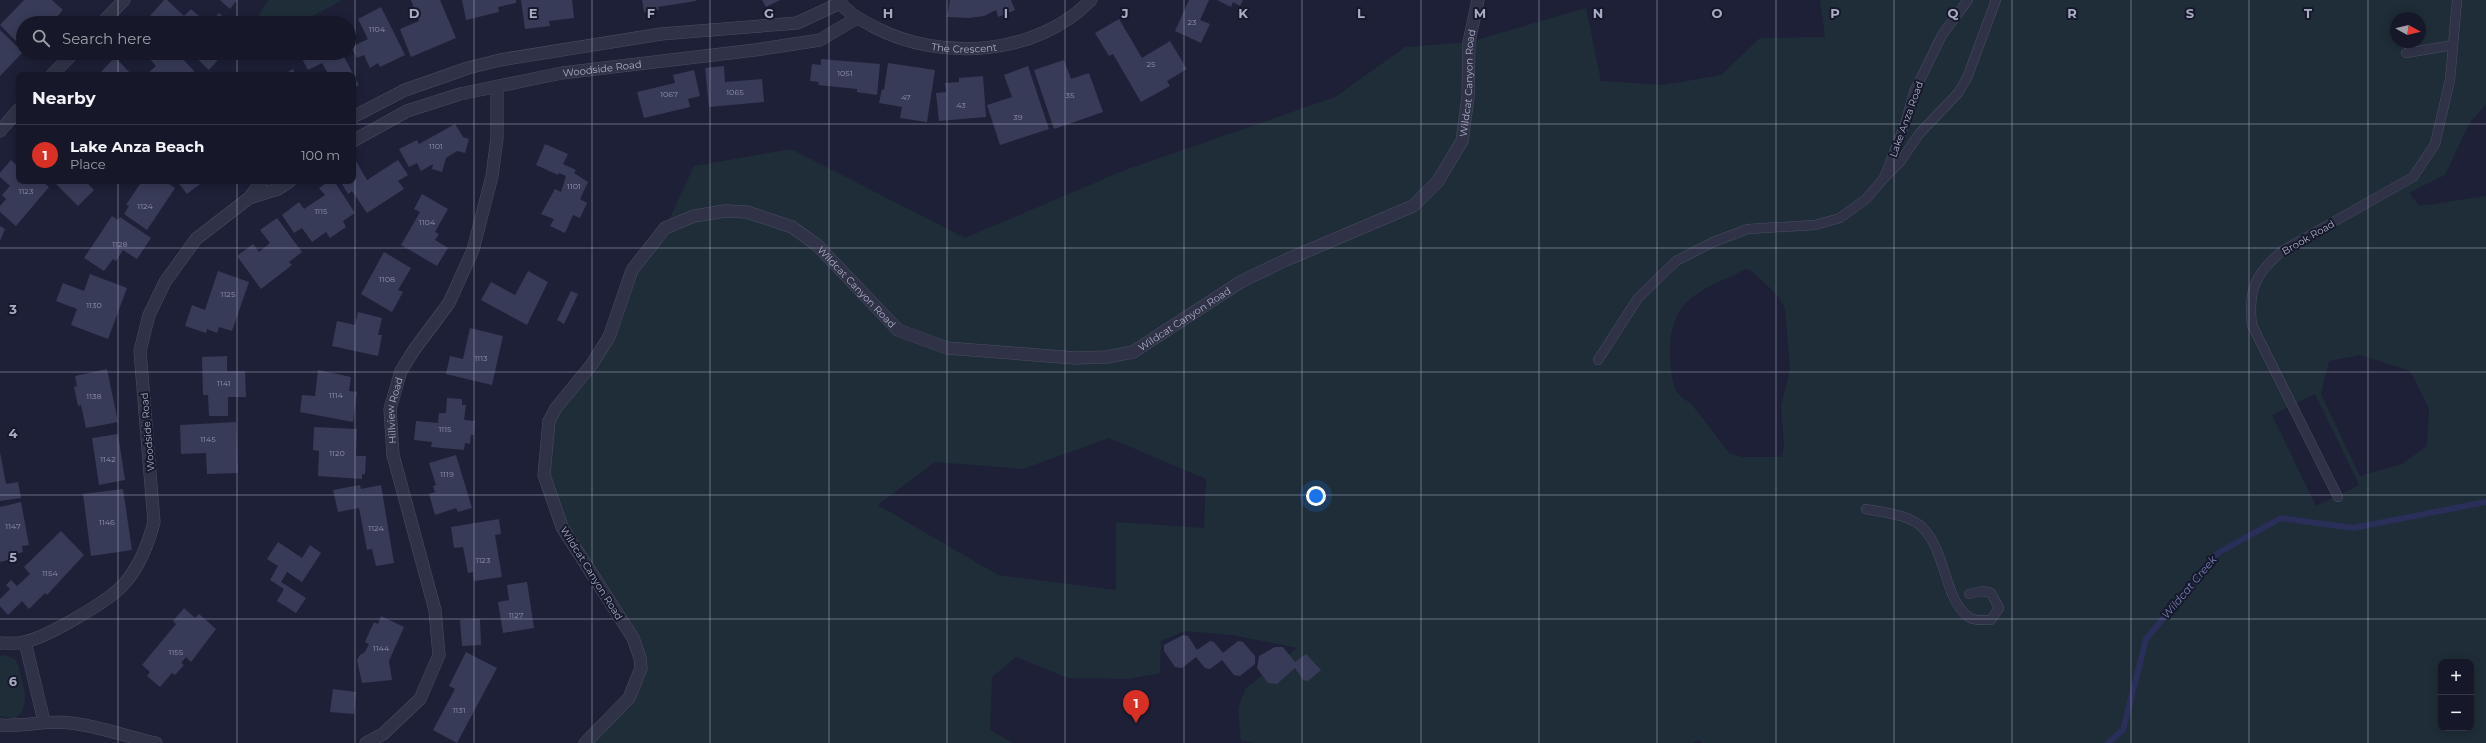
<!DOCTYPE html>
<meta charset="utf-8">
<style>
body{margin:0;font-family:Montserrat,sans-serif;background:#1f2131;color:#f1f3f6}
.controls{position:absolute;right:12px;bottom:12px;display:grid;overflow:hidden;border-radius:8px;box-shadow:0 2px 10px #0003}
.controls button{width:36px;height:36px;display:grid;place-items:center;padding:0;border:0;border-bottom:1px solid #353746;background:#161829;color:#f1f3f6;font:20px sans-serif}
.compass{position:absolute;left:2390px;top:12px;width:36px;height:36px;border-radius:50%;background:#161829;box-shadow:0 2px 10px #0003;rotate:98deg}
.you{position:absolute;left:1316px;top:496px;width:14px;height:14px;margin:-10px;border:3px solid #fff;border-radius:50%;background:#1a73e8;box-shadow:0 0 0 6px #1a73e833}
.badge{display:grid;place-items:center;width:26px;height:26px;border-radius:50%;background:#d93025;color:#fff;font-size:13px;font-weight:700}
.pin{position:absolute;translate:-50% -33px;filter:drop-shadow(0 1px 2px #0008)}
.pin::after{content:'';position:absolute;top:21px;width:14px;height:12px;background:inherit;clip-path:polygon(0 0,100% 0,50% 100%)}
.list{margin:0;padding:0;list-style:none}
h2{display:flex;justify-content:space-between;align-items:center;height:52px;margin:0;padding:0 16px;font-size:17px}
h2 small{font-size:13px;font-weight:400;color:#9ea0a8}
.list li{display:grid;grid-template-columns:26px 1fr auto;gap:12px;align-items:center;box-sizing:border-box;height:60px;padding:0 16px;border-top:1px solid #353746}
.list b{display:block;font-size:15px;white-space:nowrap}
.list p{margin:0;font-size:13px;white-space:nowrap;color:#9ea0a8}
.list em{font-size:13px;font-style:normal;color:#9ea0a8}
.icon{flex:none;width:22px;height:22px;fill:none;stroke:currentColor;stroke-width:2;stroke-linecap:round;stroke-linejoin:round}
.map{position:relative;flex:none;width:2486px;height:743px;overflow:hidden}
.search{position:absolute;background:#161829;box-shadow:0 2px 10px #0003;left:16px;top:16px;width:340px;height:44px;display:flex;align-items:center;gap:10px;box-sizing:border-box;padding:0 14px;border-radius:22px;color:#9ea0a8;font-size:15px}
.panel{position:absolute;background:#161829;box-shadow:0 2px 10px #0003;left:16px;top:72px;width:340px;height:112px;border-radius:8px}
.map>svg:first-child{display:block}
.green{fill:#1f2d38;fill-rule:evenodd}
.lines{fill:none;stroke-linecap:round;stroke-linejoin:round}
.stream{stroke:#292f59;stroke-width:6}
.building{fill:#383b57}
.service-casing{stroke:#4b4d62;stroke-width:10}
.minor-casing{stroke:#4b4d62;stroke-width:13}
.tertiary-casing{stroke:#4b4d62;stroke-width:13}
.service{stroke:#303347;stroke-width:9}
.minor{stroke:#303347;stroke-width:12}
.tertiary{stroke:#303347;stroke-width:12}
.grid{fill:none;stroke:#aaacc5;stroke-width:1;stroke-opacity:0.55}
.labels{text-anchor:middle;stroke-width:4;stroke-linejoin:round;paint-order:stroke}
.number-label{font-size:8px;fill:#8e90aa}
.street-label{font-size:10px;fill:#aaacc5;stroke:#16192b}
.water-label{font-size:11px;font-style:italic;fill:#777fb5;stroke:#16192b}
.grid-label{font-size:13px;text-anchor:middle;font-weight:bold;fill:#aaacc5;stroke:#16192b;stroke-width:4;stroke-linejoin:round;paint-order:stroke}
</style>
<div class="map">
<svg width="2486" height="743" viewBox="0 0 2486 743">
<rect width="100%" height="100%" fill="#1d2037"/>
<g class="green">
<path d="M268,0H343L299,23H254Z"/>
<path d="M1820,0H2486V104L2469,124L2445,175L2409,193L2420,206L2486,196V743H1701L1700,740L1692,743H1254L1241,741L1238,708L1246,688L1297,648L1232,635L1185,631L1161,641L1160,673L1129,679L1068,678L1016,657L992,677L990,730L1013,743H585L618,711L640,658L562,527L544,475L549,421L592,364L632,270L665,228L694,166L791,149L965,238L1125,170L1335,97L1405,47L1469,42L1586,8L1601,81L1663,85L1721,75L1760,38L1825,37ZM2396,18H2420V42H2396ZM1746,269L1752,271L1778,296L1785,308L1790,370L1781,406L1784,444L1782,457H1742L1730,454C1717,438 1705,420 1691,404C1687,400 1680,397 1677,392C1672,384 1669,360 1670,351C1671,295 1703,291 1746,269ZM2360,355L2410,371L2429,409L2427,446L2402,464L2360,476L2321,394L2329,361ZM2315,394L2359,485L2316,506L2272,415ZM1109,438L1206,479L1204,528L1116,522V590L998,575L878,505L935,462L1023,469ZM2441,662H2471V728H2441Z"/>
<path d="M4,655L15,659L18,665C22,683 33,705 15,719L0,716V656Z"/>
</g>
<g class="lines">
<path class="stream" d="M2108,743L2123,730L2146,639L2218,553L2281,518L2353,528L2486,502"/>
</g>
<g class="building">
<path d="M24,0H52L63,10L51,23H23V34L16,41L0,25Z"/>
<path d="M164,0H167L184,16L191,9L207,23H158L150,16Z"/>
<path d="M220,0H237L230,9Z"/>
<path d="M411,0H440L456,38L411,57L400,29L419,21Z"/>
<path d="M462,0H516V3L498,7L499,12L466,20Z"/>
<path d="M521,0H572L574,18L549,21L550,26L525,29Z"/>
<path d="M642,0H696V1L658,7L659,10L644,12Z"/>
<path d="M762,0H780L766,7Z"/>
<path d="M950,0H1011L1015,10L998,17L996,10L984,16L969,18L947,17Z"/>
<path d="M1189,0H1209L1200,20L1210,24L1201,43L1175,31Z"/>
<path d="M1217,0H1243L1240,6L1233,2L1231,7Z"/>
<path d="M381,7L405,55L380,67L378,63L370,68L364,55L357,58L351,47L368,39L358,19Z"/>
<path d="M219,13L230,23H210Z"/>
<path d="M1119,19L1142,58L1170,41L1187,69L1167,81L1170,86L1141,102L1113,54L1109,56L1095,33Z"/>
<path d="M0,30L23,52L0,76Z"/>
<path d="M144,53H177L194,71L191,75H146L156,66Z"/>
<path d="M191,53H224L209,70Z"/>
<path d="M299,53H342L359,85L353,88V75H329L322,63L308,70Z"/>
<path d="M115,57L132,75H103L101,72Z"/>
<path d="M821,59L880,64L877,95L857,92V89L818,85L819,82L810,81L812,64L821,65Z"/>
<path d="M1064,60L1071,79L1089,73L1103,112L1054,129L1034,70Z"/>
<path d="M888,63L935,70L927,122L900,118L902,107L879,103L882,89L884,90Z"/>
<path d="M724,66L725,82L762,79L764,102L709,107L705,68Z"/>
<path d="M1028,66L1049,129L1000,145L987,105L1012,97L1004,75Z"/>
<path d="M293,69L296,75H283Z"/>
<path d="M694,70L700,96L688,99L690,107L644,118L637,92L675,83L673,75Z"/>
<path d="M983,76L986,117L939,121L936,93L946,92L945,83L959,82V78Z"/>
<path d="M455,124L463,137L469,139L465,153L457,151L446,158L442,172L432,169L433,164L421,171L417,163L409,167L399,149L417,140L419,144Z"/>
<path d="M545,144L568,154L563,164L576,170L574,173L588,182L580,199L587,203L580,218L573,215L565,233L550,226L554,219L541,214L555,189L561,192L566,176L559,173L558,175L536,165Z"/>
<path d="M11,160L19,168V181H42L49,187L16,226L0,212V206L6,199L2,195L10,186L0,177V173Z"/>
<path d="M398,160L408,175L398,181L404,189L367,213L352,191L348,194L340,181H353V163L356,161L367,180Z"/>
<path d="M53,181H85L94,190L78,206Z"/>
<path d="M142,181H164L175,188L147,230L124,214L129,206L126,205Z"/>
<path d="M177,181H204L187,194Z"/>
<path d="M330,181H334L355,213L343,221L346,227L330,238L326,232L312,242L302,228L294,233L282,215L299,202L304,209L325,195L319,188Z"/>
<path d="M422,194L448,209L435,232L439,234L435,240L448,248L437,266L401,245L420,212L414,209Z"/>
<path d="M112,216L118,220L120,217L151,238L137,259L123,250L116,261L113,259L104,271L84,258Z"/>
<path d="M277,218L302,252L289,262L292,265L261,289L237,256L253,244L259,252L270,243L260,230Z"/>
<path d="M0,226L5,229L0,241Z"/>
<path d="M384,252L411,268L398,290L403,292L392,312L361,294Z"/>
<path d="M218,271L249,282L232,331L219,327L217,333L207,329L206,333L185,326L192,305L205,310Z"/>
<path d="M528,271L548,282L527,325L481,300L491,282L515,295Z"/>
<path d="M90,274L127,288L108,339L71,325L77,309L56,301L63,283L84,291Z"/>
<path d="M571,291L578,294L564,324L557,320Z"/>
<path d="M358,312L382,318L378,335H382L378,356L332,346L337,321L355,325Z"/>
<path d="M470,328L503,336L492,385L446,374L450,356L463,359Z"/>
<path d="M227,356V371H245L246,397H228V416H209L208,395H203L202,357Z"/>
<path d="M107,369L118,422L86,428L81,405L78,406L74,387L77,386L75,376Z"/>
<path d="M318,370L351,377L349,391L357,392L353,422L300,412L302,395L315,396Z"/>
<path d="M447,398L462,399V405H466L464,420L475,421L474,435H471L470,444L465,443L464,450L431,447L432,442L414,440L416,421L438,423L439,413H446Z"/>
<path d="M236,422L238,473L207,474L206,453L181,454L180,425Z"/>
<path d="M314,427L357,429L356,456H366L365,474H362V479L318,476L319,451L313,450Z"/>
<path d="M118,434L125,480L99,485L92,438Z"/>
<path d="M0,452L6,484L18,482L21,498L0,501Z"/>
<path d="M456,455L472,508L458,512L456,508L435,515L429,494L435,492L433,486L436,485L429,463Z"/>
<path d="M360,485L361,489L381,485L394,563L376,566L372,549L367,550L359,508L338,512L333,490Z"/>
<path d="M123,489L132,550L91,556L83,494Z"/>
<path d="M21,502L29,545L22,546L23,552L16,554L17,558L0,562V507Z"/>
<path d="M499,519L501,534L495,535L502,577L474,581L473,572L468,573L463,547L454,548L451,527Z"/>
<path d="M61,531L84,555L47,595L45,593L29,609L22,601L8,615L0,606V599L10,589L6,585L11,580L17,586L30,574L24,567Z"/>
<path d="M278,542L302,558L310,545L321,553L302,582L287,572L281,582L306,598L296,613L277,601L284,589L270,580L278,566L267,559Z"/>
<path d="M527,582L534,628L503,633L498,602L509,600L507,585Z"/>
<path d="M184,608L195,618L199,614L216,629L191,662L186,657L181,663L184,665L175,675L172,673L160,687L147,676L150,672L142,665L176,624L173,621Z"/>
<path d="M381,616L404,627L389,661L392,680L362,683L357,660L360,655L365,652L369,644L365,642L374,622L378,624Z"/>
<path d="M480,619L481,645L462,646L460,620Z"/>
<path d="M1183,635L1188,636L1197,650L1210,641L1214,642L1223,653L1238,641L1243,642L1255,656V664L1240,676L1234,675L1222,660L1210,669L1205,668L1196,657L1182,668L1175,667L1164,651V645Z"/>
<path d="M1275,647H1283L1295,662L1306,654L1321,670L1308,681L1303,680L1295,668L1277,684L1268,683L1257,668L1259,656Z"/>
<path d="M466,652L497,668L457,743L433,730L455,689L449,686Z"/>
<path d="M333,689L356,692L354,714L330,712Z"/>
</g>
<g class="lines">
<defs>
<g id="service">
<path d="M1968,0L1942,35L1914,92L1905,124L1884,178L1900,162L1919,134L1958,93L1967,78L1996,0"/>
<path d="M2406,53L2453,45"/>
<path d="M1598,360L1638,298L1676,261L1713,242L1748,229L1815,225L1840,218L1866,199L1884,178"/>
<path d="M2338,497L2252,325C2248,290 2255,274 2282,251L2413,177L2435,144L2450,80L2457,0"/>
<path d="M1866,509C1885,513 1909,514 1923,528C1947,553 1944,601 1970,618C1975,621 1985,620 1991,620L1999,608L1991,593L1982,591L1969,594"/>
</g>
<g id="minor">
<path id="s1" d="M838,0C846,12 861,20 874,27C941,62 1036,56 1091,0"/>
<path d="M102,23L124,0"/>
<path d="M52,75L73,53"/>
<path d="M353,117L405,90L468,68L500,60L661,34L797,23L840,3"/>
<path d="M0,131L19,109"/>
<path id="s2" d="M353,141L407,111L460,94L562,73L755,50L820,40L857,18"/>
<path d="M249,198L278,189L290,181"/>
<path d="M25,642L44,721"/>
<path d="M0,643C8,643 17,644 24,642C46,638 109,601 124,584C140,566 148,545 154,522L140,351L149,315L165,282L196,239L249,198L262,181"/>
<path d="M0,725C24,727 46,720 70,723C99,726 128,737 156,743"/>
<path id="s3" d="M366,743L383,734L420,699L439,655L435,610L393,455L390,409L401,371L414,350L449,303L473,250L492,176L497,138V88"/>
</g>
<g id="tertiary">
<path id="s4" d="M585,743L629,698L641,668L640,658L633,638L562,527L544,475L549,421L556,408L592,364L609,337L632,270L665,228L694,216L725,211L747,212L792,227L817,245L898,330L947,348L1075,358L1107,357L1133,352L1242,281L1286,260L1413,206L1438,181L1462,141L1468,97L1469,42L1478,0"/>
</g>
</defs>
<use href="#service" class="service-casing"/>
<use href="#minor" class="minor-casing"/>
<use href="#tertiary" class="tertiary-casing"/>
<use href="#service" class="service"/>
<use href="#minor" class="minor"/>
<use href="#tertiary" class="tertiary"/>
</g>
<path class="grid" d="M118,0V23M237,0V23M355,0V743M474,0V743M592,0V743M710,0V743M829,0V743M947,0V743M1065,0V743M1184,0V743M1302,0V743M1421,0V743M1539,0V743M1657,0V743M1776,0V743M1894,0V743M2012,0V743M2131,0V743M2249,0V743M2368,0V743M118,53V75M237,53V75M0,124H19M353,124H2486M118,181V743M237,181V743M0,248H2486M0,372H2486M0,495H2486M0,619H2486"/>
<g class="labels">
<g class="number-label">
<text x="1192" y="25">23</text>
<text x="377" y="32">1104</text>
<text x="1151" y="67">25</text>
<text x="845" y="76">1051</text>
<text x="735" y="95">1065</text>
<text x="669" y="97">1067</text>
<text x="1070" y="98">35</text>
<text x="906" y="100">47</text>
<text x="961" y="108">43</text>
<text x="1018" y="120">39</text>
<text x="436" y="149">1101</text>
<text x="574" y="189">1101</text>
<text x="26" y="194">1123</text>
<text x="145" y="209">1124</text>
<text x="321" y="214">1115</text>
<text x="427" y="225">1104</text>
<text x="120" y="247">1128</text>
<text x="387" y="282">1108</text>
<text x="228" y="297">1125</text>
<text x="94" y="308">1130</text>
<text x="481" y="361">1113</text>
<text x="224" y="386">1141</text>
<text x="336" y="398">1114</text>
<text x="94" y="399">1138</text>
<text x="445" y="432">1115</text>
<text x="208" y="442">1145</text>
<text x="337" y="456">1120</text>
<text x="108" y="462">1142</text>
<text x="447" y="477">1119</text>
<text x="107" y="525">1146</text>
<text x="13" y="529">1147</text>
<text x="376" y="531">1124</text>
<text x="483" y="563">1123</text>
<text x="50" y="576">1154</text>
<text x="516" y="618">1127</text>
<text x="381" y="651">1144</text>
<text x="176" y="655">1155</text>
<text x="459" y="713">1131</text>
</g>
<g class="street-label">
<text dy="4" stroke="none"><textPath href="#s1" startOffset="139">The Crescent</textPath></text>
<text dy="4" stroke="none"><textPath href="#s2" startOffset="262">Woodside Road</textPath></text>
<text dy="4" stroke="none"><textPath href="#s4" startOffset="1572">Wildcat Canyon Road</textPath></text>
<text transform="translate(1906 119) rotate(-70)" y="4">Lake Anza Road</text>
<text transform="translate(2308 237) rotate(-30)" y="4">Brook Road</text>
<text dy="4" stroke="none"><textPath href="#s4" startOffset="816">Wildcat Canyon Road</textPath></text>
<text dy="4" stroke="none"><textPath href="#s4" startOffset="1176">Wildcat Canyon Road</textPath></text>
<text dy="4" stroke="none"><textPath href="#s3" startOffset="369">Hillview Road</textPath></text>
<text transform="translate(147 432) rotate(-95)" y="4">Woodside Road</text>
<text transform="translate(592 573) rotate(58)" y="4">Wildcat Canyon Road</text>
</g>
<g class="water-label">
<text transform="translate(2189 587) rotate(-50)" y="4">Wildcat Creek</text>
</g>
</g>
<g class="grid-label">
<text x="414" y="18">D</text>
<text x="533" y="18">E</text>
<text x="651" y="18">F</text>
<text x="769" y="18">G</text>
<text x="888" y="18">H</text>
<text x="1006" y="18">I</text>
<text x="1125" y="18">J</text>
<text x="1243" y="18">K</text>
<text x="1361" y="18">L</text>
<text x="1480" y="18">M</text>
<text x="1598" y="18">N</text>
<text x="1717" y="18">O</text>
<text x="1835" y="18">P</text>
<text x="1953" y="18">Q</text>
<text x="2072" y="18">R</text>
<text x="2190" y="18">S</text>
<text x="2308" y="18">T</text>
<text x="13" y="314">3</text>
<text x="13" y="438">4</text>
<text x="13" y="562">5</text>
<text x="13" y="686">6</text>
</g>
</svg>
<div class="controls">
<button>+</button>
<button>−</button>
</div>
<svg class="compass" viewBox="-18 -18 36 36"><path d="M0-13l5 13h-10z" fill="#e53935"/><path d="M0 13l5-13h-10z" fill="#9ea0a8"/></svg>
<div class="you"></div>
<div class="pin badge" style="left:1136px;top:723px">1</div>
<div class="search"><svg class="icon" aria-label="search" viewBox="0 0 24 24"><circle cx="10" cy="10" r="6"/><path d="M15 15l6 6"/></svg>Search here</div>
<section class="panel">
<h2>Nearby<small></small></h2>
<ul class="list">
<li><span class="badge">1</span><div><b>Lake Anza Beach</b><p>Place</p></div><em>100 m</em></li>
</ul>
</section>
</div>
